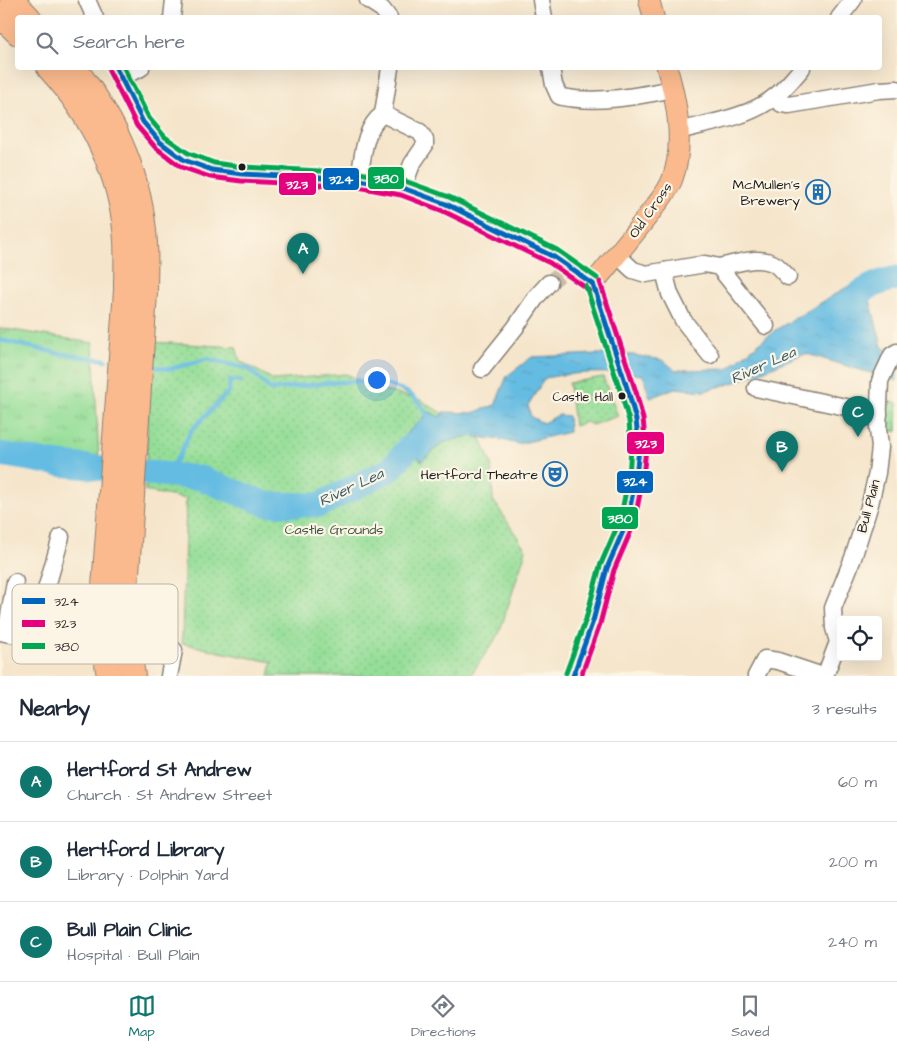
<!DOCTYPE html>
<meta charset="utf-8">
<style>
body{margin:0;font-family:"Architects Daughter",sans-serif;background:#f2f2f3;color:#1f2937}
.controls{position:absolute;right:15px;bottom:15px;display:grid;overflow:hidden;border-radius:5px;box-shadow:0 5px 20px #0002}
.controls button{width:45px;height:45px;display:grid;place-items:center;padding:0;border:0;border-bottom:1px solid #e0e1e3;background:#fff;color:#1f2937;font:25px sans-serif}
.you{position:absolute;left:376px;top:379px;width:18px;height:18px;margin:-12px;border:4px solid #fff;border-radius:50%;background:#1a73e8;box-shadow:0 0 0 8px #1a73e833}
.badge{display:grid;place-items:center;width:32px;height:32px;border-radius:50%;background:#0f766e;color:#fff;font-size:16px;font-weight:700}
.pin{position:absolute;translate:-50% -41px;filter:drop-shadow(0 1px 2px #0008)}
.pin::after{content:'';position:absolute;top:26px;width:18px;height:15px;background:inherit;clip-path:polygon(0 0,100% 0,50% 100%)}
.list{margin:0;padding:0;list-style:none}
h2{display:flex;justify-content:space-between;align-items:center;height:65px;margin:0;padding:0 20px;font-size:21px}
h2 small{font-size:16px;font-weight:400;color:#747a83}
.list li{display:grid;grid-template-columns:32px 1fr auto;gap:15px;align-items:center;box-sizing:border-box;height:80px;padding:0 20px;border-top:1px solid #e0e1e3}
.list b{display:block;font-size:19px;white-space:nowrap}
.list p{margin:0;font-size:16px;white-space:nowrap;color:#747a83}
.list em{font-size:16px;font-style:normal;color:#747a83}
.icon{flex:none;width:28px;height:28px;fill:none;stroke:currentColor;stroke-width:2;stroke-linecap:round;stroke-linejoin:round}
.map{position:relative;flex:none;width:897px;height:676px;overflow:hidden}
.search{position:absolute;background:#fff;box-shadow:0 5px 20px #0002;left:15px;right:15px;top:15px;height:55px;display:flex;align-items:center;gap:12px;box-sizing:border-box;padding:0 18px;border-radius:5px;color:#747a83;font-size:19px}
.sheet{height:305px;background:#fff}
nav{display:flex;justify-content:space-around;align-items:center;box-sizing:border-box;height:70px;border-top:1px solid #e0e1e3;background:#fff;font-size:14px;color:#747a83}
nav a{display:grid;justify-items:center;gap:2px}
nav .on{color:#0f766e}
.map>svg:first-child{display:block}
.grass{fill:url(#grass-tufts);stroke:#587d5a}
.park{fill:url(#park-dots);stroke:#587d5a}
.water{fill:url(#water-ripples);stroke:#406c7f}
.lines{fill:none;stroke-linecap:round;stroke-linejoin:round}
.stream{stroke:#65bce2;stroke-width:4.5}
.river{stroke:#65bce2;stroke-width:25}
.minor-tunnel{stroke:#cabda8;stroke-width:16;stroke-dasharray:16 8;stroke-linecap:butt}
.minor-casing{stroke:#888074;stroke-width:19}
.major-casing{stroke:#888074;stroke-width:22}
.highway-casing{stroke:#888074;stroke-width:26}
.minor{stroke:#fff;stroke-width:16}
.major{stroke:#fbba8d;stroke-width:20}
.highway{stroke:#fbba8d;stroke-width:24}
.bus-1-casing{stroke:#fcf5e5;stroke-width:9}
.bus-2-casing{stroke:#fcf5e5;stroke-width:9}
.bus-3-casing{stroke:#fcf5e5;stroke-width:9}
.bus-1{stroke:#0065bd;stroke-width:5}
.bus-2{stroke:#e5007d;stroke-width:5}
.bus-3{stroke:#00a651;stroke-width:5}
.bus-dot{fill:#1c1c1c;stroke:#fcf5e5;stroke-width:2}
.labels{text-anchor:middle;stroke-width:4.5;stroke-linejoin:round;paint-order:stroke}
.bus-label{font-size:13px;fill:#1c1c1c;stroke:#fcf5e5;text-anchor:end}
.poi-label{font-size:14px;fill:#1c1c1c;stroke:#fcf5e5;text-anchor:end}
.street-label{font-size:14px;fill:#1c1c1c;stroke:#fcf5e5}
.park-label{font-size:14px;fill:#405641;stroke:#fcf5e5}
.water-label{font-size:15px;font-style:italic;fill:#395c6b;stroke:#fcf5e5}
.key{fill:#fcf5e5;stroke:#b9b4a9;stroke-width:1}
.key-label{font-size:14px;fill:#1c1c1c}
.line-badge{stroke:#fcf5e5;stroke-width:2}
.badge-label{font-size:14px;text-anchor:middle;font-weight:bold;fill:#fff}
</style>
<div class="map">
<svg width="897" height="676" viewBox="0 0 897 676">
<defs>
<pattern id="grass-tufts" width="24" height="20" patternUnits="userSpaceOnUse" patternTransform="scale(1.25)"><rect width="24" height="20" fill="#95de98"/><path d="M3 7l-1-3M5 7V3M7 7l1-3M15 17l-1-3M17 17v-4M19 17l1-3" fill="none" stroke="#80be82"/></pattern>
<pattern id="park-dots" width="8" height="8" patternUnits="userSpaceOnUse" patternTransform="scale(1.25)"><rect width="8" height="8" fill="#95de98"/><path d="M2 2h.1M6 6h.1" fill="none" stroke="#80be82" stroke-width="1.8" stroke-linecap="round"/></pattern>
<pattern id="water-ripples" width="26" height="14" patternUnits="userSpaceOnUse" patternTransform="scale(1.25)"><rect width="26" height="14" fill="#65bce2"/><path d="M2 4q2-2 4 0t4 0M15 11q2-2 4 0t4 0" fill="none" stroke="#57a1c1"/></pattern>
</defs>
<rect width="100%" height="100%" fill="#fcf5e5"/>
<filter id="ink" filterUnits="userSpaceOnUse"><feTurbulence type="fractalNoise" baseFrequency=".02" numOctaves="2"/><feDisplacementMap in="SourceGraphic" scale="10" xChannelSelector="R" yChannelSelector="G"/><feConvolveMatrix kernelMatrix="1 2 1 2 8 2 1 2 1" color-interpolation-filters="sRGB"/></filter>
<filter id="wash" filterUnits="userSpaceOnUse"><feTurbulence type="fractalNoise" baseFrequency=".0096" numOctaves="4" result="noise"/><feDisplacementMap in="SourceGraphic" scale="20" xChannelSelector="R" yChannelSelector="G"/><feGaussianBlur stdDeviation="1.12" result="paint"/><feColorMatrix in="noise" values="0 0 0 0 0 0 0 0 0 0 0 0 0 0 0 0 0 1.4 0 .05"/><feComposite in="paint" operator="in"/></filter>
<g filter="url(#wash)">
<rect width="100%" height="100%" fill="#f5e5cb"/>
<path class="grass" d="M0,328L93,343L99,460L56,455L0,443Z"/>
<g class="park">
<path d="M151,342L236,347L240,361L274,380L346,374L386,391L421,400L481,439L491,463L493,500L526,550L499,634L470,676H269L272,662L220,652L182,643L186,499L145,491Z"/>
<path d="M603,377L618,416L592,425L586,422L574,426L569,383Z"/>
<path d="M884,400L897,403V431H883Z"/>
</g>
<path class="water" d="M863,280L868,292L882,347C897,356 897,364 897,381L807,354L801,355L736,382L704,391L675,388L650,398L643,375C608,372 580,371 545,378L528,405L531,417L543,423L559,415L568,416L569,432L518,444L502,440L468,436L443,443L421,461L404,436L429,412L440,417L443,412L472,413L495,405L507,376L532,357L597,354L633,355L663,360L675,370L727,369L774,331L857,281Z"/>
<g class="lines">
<g class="stream">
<path d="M0,340L57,353L106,360"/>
<path d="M147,366L170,369L207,359L249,369L271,390C311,385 377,371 411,395C419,401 425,410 429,419"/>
<path d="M163,473L178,458L191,431L229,391L230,380L241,381"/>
</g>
<g class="river">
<path d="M840,309C859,292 872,283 897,278"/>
<path d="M0,454L60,464L200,478L266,504L319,505L391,469L408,448L436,431L440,430"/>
</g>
</g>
</g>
<g filter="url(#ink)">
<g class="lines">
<g class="minor-tunnel">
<path d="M549,283L559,275"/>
<path d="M35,628L40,611"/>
</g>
<defs>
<g id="minor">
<path d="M87,0L95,18"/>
<path d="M368,0L382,9L389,18"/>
<path d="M541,0L544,18"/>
<path d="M172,18L174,0"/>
<path d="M839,18L853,0"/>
<path d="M116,68L143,122L160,142L184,160L212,170L242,174L359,180L403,188L446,204L554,257L593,284"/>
<path d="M551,68L554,85L559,96L562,97C599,104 637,96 673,89"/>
<path d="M121,77L141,68"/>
<path d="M773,98L782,104L789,105L879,90L897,89"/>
<path d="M383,114L390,68"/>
<path d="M678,131C709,123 747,118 773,98C784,90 793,79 802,68"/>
<path d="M359,180C363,158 363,128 383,114L420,132L425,140V145L412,164L403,188"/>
<path d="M617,255L633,270L646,274L705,264L719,267L766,326"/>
<path d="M719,267C736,264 760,254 776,265C780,268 784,273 788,277"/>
<path d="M664,271L670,294L683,320L710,355"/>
<path d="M482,369L515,328L537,296L549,283"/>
<path d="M756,388L879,414"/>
<path d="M40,611L61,537"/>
<path d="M0,632L71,645L104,644"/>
<path d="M6,633L15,582"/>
<path d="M169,676L174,650"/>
<path d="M756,676L765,659L778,661L823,676"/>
<path d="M825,676L838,642L834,628L833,608L853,558L870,504L877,473L880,447L878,429L880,381L892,355L897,352"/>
</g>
<g id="major">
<path d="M649,0L654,18"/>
<path d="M573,676L593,621L607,568L627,522L636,477L639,448L636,420L629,394L593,284C613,259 634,235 653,209C660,200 668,191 672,180C685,146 677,102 667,68"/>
</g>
<g id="highway">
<path d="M12,0L29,18"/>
<path d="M0,15L18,33"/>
<path d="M49,68C92,115 122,175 126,240C127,256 126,273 126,290L103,600L104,644L109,676"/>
<path d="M74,68C115,119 141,177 145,243C146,260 145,277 145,293L125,605L127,639L133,676"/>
</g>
</defs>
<use href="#minor" class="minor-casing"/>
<use href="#major" class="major-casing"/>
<use href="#highway" class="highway-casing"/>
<use href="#minor" class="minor"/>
<use href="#major" class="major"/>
<use href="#highway" class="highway"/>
<defs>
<g id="bus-1">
<path d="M116,68L143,122L160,142L184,160L212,170L242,174L359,180L403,188L446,204L554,257L593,284"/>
<path d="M573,676L593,621L607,568L627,522L636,477L639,448L636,420L629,394L593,284"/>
</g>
<g id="bus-2">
<path d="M109,71L137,126L155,147L181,167L210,177L241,181L358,187L401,195L443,211L550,263L589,290"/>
<path d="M581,676L600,624L614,570L634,524L643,478L646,448L643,419L636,392L600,282"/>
</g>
<g id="bus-3">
<path d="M124,68L149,118L165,137L188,153L214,163L243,167L359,173L405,181L449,197L557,250L597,278"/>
<path d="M566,673L586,619L600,566L620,520L629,476L631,448L629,421L622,396L586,286"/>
</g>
</defs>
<use href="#bus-1" class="bus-1-casing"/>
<use href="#bus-2" class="bus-2-casing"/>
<use href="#bus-3" class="bus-3-casing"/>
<use href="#bus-1" class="bus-1"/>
<use href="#bus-2" class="bus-2"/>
<use href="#bus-3" class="bus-3"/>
</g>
</g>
<defs>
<symbol id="building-ring" viewBox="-11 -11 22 22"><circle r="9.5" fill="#fcf5e5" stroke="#1f6fb2" stroke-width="1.5"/><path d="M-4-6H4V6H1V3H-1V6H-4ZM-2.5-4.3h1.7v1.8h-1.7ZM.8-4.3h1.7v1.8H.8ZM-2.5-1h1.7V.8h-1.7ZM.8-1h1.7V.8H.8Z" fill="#1f6fb2"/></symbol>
<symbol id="theatre-ring" viewBox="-11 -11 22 22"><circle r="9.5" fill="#fcf5e5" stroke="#1f6fb2" stroke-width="1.5"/><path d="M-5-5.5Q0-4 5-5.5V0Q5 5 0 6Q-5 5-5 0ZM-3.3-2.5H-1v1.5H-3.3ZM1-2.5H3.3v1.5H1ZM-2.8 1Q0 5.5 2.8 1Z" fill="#1f6fb2"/></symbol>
</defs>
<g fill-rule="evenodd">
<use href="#building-ring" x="804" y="178" width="28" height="28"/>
<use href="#theatre-ring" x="541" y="460" width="28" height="28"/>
</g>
<g class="bus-dot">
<circle cx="242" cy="167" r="4.5"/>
<circle cx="622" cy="396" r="4.5"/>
</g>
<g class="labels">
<g class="bus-label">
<text x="613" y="401">Castle Hall</text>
</g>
<g class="poi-label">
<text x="800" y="189">McMullen's<tspan x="800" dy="16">Brewery</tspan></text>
<text x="538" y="479">Hertford Theatre</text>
</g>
<g class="street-label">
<text transform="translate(650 210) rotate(-55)" y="5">Old Cross</text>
<text transform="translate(868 506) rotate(-75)" y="5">Bull Plain</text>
</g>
<g class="park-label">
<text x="334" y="534">Castle Grounds</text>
</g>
<g class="water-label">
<text transform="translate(763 365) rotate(-24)" y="5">River Lea</text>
<text transform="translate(351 487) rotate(-25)" y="5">River Lea</text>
</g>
</g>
<rect x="12" y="584" width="166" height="80" rx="8" class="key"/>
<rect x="22" y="598" width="23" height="6" fill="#0065bd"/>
<rect x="22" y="620" width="23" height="7" fill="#e5007d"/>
<rect x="22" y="643" width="23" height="6" fill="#00a651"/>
<g class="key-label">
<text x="54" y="606">324</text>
<text x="54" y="628">323</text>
<text x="54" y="651">380</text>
</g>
<g class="line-badge">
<rect x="367" y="166" width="38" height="24" rx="5" fill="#00a651"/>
<rect x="322" y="167" width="38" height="24" rx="5" fill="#0065bd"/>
<rect x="278" y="172" width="39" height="24" rx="5" fill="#e5007d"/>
<rect x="626" y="431" width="39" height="24" rx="5" fill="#e5007d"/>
<rect x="616" y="470" width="38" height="24" rx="5" fill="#0065bd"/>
<rect x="601" y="506" width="38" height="24" rx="5" fill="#00a651"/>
</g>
<g class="badge-label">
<text x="386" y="183">380</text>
<text x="341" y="184">324</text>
<text x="297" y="189">323</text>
<text x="646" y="448">323</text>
<text x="635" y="486">324</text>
<text x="620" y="523">380</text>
</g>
</svg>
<div class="controls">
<button><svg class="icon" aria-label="locate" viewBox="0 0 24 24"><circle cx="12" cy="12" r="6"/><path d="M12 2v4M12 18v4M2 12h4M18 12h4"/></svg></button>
</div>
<div class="you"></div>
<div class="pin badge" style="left:303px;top:274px">A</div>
<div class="pin badge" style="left:782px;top:472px">B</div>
<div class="pin badge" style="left:858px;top:437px">C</div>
<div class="search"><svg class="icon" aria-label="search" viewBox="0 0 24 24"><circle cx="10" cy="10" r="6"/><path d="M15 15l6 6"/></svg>Search here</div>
</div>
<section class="sheet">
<h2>Nearby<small>3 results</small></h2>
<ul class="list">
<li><span class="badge">A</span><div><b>Hertford St Andrew</b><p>Church · St Andrew Street</p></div><em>60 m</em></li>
<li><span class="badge">B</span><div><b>Hertford Library</b><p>Library · Dolphin Yard</p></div><em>200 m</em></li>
<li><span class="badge">C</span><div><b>Bull Plain Clinic</b><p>Hospital · Bull Plain</p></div><em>240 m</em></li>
</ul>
</section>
<nav>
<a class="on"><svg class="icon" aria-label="map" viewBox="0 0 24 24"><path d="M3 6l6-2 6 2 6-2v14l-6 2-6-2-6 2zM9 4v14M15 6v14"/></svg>Map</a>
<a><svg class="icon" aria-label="directions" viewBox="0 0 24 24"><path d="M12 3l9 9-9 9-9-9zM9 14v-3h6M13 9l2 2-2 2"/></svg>Directions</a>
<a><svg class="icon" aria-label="saved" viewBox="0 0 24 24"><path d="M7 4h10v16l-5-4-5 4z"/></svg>Saved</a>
</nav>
